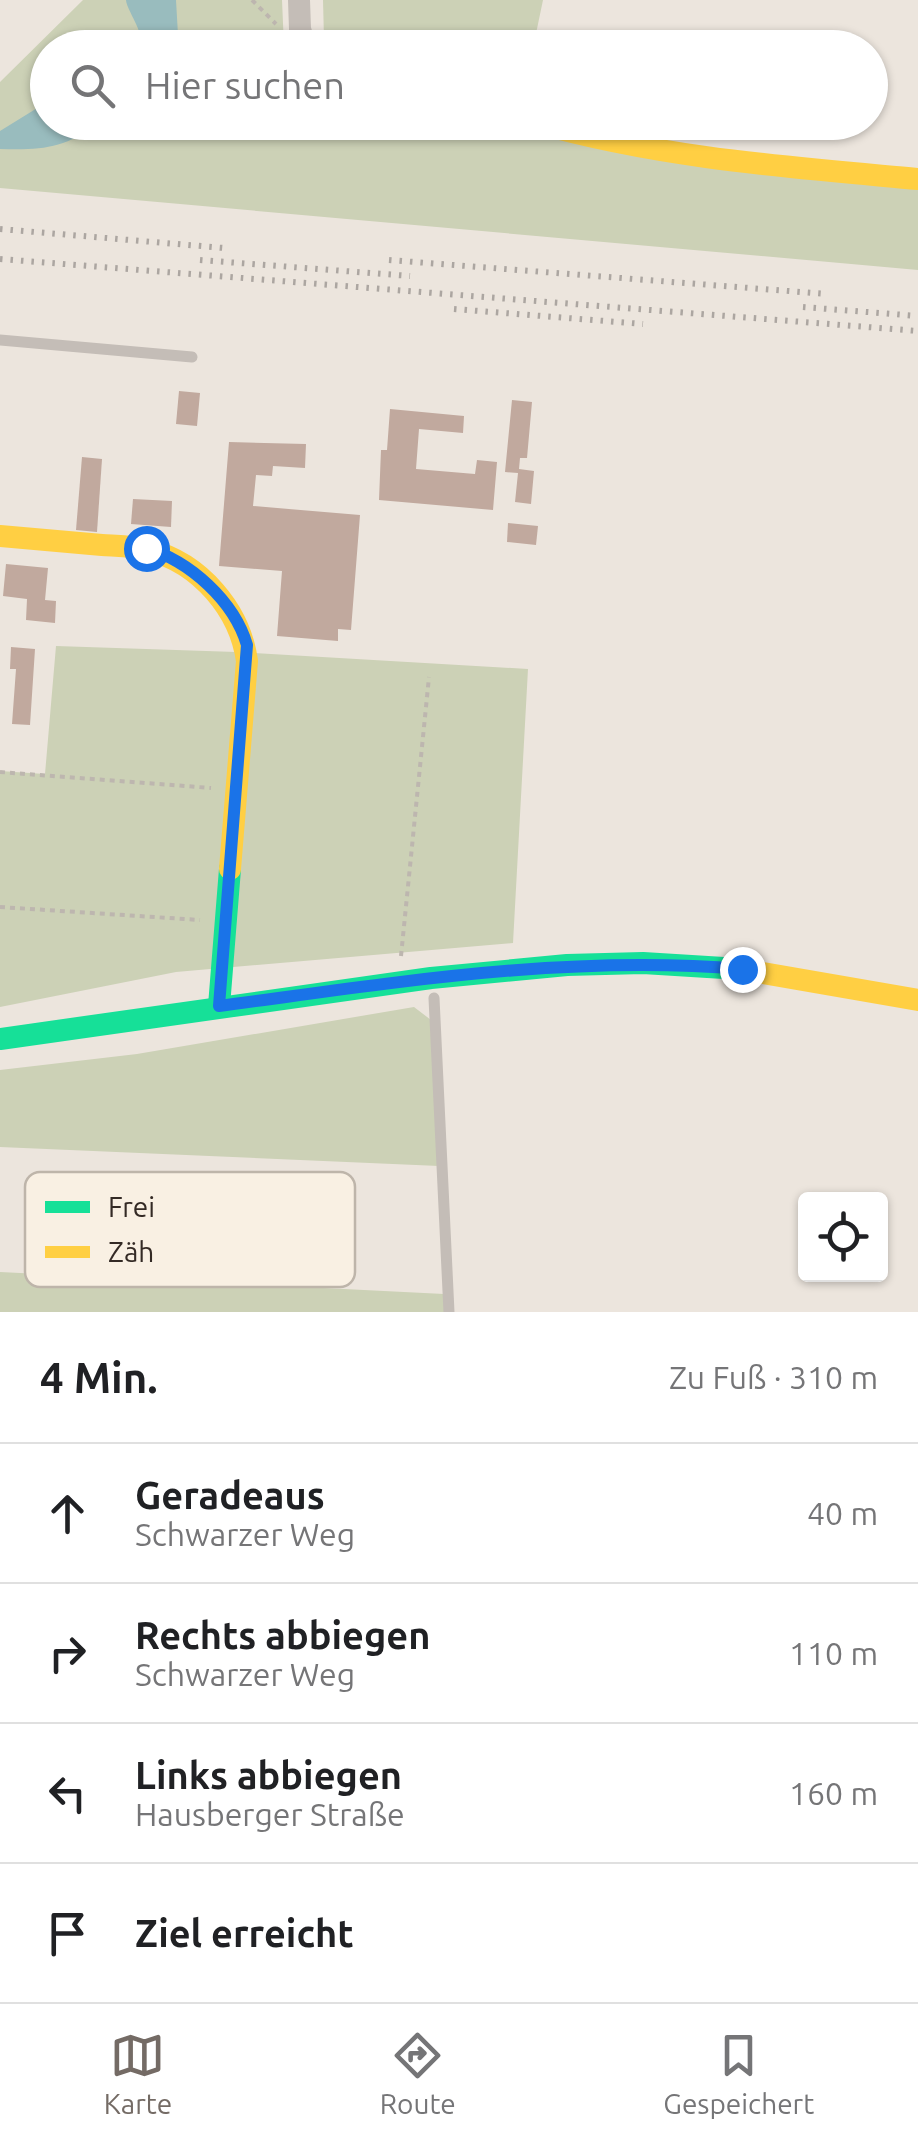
<!DOCTYPE html>
<html lang="de">
<meta charset="utf-8">
<style>
body{margin:0;font-family:Ubuntu,sans-serif;background:#f2f2f2;color:#202124}
.controls{position:absolute;right:30px;bottom:30px;display:grid;overflow:hidden;border-radius:10px;box-shadow:0 2px 8px #0004}
.controls button{width:90px;height:90px;display:grid;place-items:center;padding:0;border:0;border-bottom:2px solid #e0e0e0;background:#fff;color:#202124;font:50px sans-serif}
.stop{position:absolute;width:30px;height:30px;margin:-22px;border:8px solid #1a73e8;border-radius:50%;background:#fff}
.stop.end{background:#1a73e8;border-color:#fff;box-shadow:0 2px 10px #0008}
.list{margin:0;padding:0;list-style:none}
h2{display:flex;justify-content:space-between;align-items:center;height:130px;margin:0;padding:0 40px;font-size:42px}
h2 small{font-size:32px;font-weight:400;color:#757577}
.list li{display:grid;grid-template-columns:65px 1fr auto;gap:30px;align-items:center;box-sizing:border-box;height:140px;padding:0 40px;border-top:2px solid #e0e0e0}
.list b{display:block;font-size:38px;white-space:nowrap}
.list p{margin:0;font-size:32px;white-space:nowrap;color:#757577}
.list em{font-size:32px;font-style:normal;color:#757577}
.icon{flex:none;width:55px;height:55px;fill:none;stroke:currentColor;stroke-width:2;stroke-linecap:round;stroke-linejoin:round}
.map{position:relative;flex:none;width:918px;height:1312px;overflow:hidden}
.search{position:absolute;background:#fff;box-shadow:0 2px 8px #0004;left:30px;right:30px;top:30px;height:110px;display:flex;align-items:center;gap:25px;box-sizing:border-box;padding:0 35px;border-radius:55px;color:#757577;font-size:38px}
.sheet{height:690px;background:#fff}
nav{display:flex;justify-content:space-around;align-items:center;box-sizing:border-box;height:140px;border-top:2px solid #e0e0e0;background:#fff;font-size:28px;color:#757577}
nav a{display:grid;justify-items:center;gap:5px}
nav .on{color:#746b65}
.map>svg:first-child{display:block}
.green{fill:#ccd1b6}
.water{fill:#99bcbe}
.building{fill:#c1a99e}
.lines{fill:none;stroke-linecap:round;stroke-linejoin:round}
.path{stroke:#bdb6af;stroke-width:4;stroke-dasharray:5 5;stroke-linecap:butt}
.lane{stroke:#c4bdb7;stroke-width:11}
.street{stroke:#c4bdb7;stroke-width:22}
.fast{stroke:#16e098;stroke-width:22}
.slow{stroke:#ffcf43;stroke-width:22}
.rail{stroke:#aca6a1;stroke-width:6;stroke-dasharray:2.5 8;stroke-linecap:butt}
.route{stroke:#1a73e8;stroke-width:12}
.key{fill:#f9f0e3;stroke:#beb5aa;stroke-width:2.5}
.key-label{font-size:28px;fill:#342a25}
</style>
<div class="map">
<svg width="918" height="1312" viewBox="0 0 918 1312">
<rect width="100%" height="100%" fill="#ece5dd"/>
<g class="green">
<path d="M83,0H282L284,47L48,48V122L522,123L918,183V270L0,188V82Z"/>
<path d="M323,0H543L533,48H388L324,39Z"/>
<path d="M56,646L236,652L528,669L513,943L176,972L0,1007V771L45,774Z"/>
<path d="M414,1007L431,1020L439,1166L0,1147V1070L137,1054Z"/>
<path d="M0,1272L444,1294V1312H0Z"/>
</g>
<g class="water">
<path d="M126,0H176L178,35L175,47H106L111,43C166,58 127,15 126,0Z"/>
<path d="M47,102L48,122L98,123C64,149 42,150 0,149V131Z"/>
</g>
<g class="building">
<path d="M179,391L200,393L197,426L176,424Z"/>
<path d="M512,400L532,402L527,458H520L519,469L534,471L531,504L515,502L518,473L505,472Z"/>
<path d="M390,409L464,416L463,433L419,429L416,469L475,474L477,460L497,462L493,510L379,500L381,450H387Z"/>
<path d="M229,442L306,444L305,468L273,466L272,476L256,475L253,506L360,515L351,630L338,629V641L277,636L282,571L219,566Z"/>
<path d="M82,457L102,459L97,532L76,530Z"/>
<path d="M133,499L172,501L171,527L131,524Z"/>
<path d="M508,523L538,526L536,545L507,542Z"/>
<path d="M6,564L48,568L45,600L56,601L55,623L26,620L27,599L3,596Z"/>
<path d="M11,647L35,649L30,725L12,724L16,669H10Z"/>
</g>
<g class="lines">
<g class="path">
<path d="M252,0L276,24"/>
<path d="M0,772L211,788"/>
<path d="M0,907L200,920"/>
<path d="M401,956L429,677"/>
</g>
<g class="lane">
<path d="M0,340L192,357"/>
<path d="M434,998L449,1312"/>
</g>
<path class="street" d="M299,0L300,29L306,48"/>
<g class="fast">
<path d="M219,1006L230,869"/>
<path d="M0,1039L431,978L567,965L643,963L740,969"/>
</g>
<g class="slow">
<path d="M534,122C660,158 788,167 918,179"/>
<path d="M0,536C34,539 68,542 102,545C117,546 134,546 149,550C200,563 240,610 247,661L230,869"/>
<path d="M740,969L918,1000"/>
</g>
<g class="rail">
<path d="M0,229L224,248"/>
<path d="M0,259L918,331"/>
<path d="M200,260L410,276"/>
<path d="M389,260L827,294"/>
<path d="M803,307L918,316"/>
<path d="M454,309L643,324"/>
</g>
</g>
<g class="lines">
<path class="route" d="M146,548C190,561 234,601 247,645L219,1006C393,983 566,954 742,969"/>
</g>
<rect x="25" y="1172" width="330" height="115" rx="15" class="key"/>
<rect x="45" y="1201" width="45" height="12" fill="#16e098"/>
<rect x="45" y="1246" width="45" height="12" fill="#ffcf43"/>
<g class="key-label">
<text x="108" y="1217">Frei</text>
<text x="108" y="1262">Zäh</text>
</g>
</svg>
<div class="controls">
<button><svg class="icon" aria-label="locate" viewBox="0 0 24 24"><circle cx="12" cy="12" r="6"/><path d="M12 2v4M12 18v4M2 12h4M18 12h4"/></svg></button>
</div>
<div class="stop" style="left:146px;top:548px"></div>
<div class="stop end" style="left:742px;top:969px"></div>
<div class="search"><svg class="icon" aria-label="search" viewBox="0 0 24 24"><circle cx="10" cy="10" r="6"/><path d="M15 15l6 6"/></svg>Hier suchen</div>
</div>
<section class="sheet">
<h2>4 Min.<small>Zu Fuß · 310 m</small></h2>
<ul class="list">
<li><svg class="icon" aria-label="ahead" viewBox="0 0 24 24"><path d="M12 20V5M6 11l6-6 6 6"/></svg><div><b>Geradeaus</b><p>Schwarzer Weg</p></div><em>40 m</em></li>
<li><svg class="icon" aria-label="right" viewBox="0 0 24 24"><path d="M7 20v-9h11M14 6l5 5-5 5"/></svg><div><b>Rechts abbiegen</b><p>Schwarzer Weg</p></div><em>110 m</em></li>
<li><svg class="icon" aria-label="left" viewBox="0 0 24 24"><path d="M17 20v-9H6M10 6l-5 5 5 5"/></svg><div><b>Links abbiegen</b><p>Hausberger Straße</p></div><em>160 m</em></li>
<li><svg class="icon" aria-label="arrive" viewBox="0 0 24 24"><path d="M6 21V4h12l-3 4 3 4H6"/></svg><div><b>Ziel erreicht</b></div></li>
</ul>
</section>
<nav>
<a class="on"><svg class="icon" aria-label="map" viewBox="0 0 24 24"><path d="M3 6l6-2 6 2 6-2v14l-6 2-6-2-6 2zM9 4v14M15 6v14"/></svg>Karte</a>
<a><svg class="icon" aria-label="directions" viewBox="0 0 24 24"><path d="M12 3l9 9-9 9-9-9zM9 14v-3h6M13 9l2 2-2 2"/></svg>Route</a>
<a><svg class="icon" aria-label="saved" viewBox="0 0 24 24"><path d="M7 4h10v16l-5-4-5 4z"/></svg>Gespeichert</a>
</nav>
